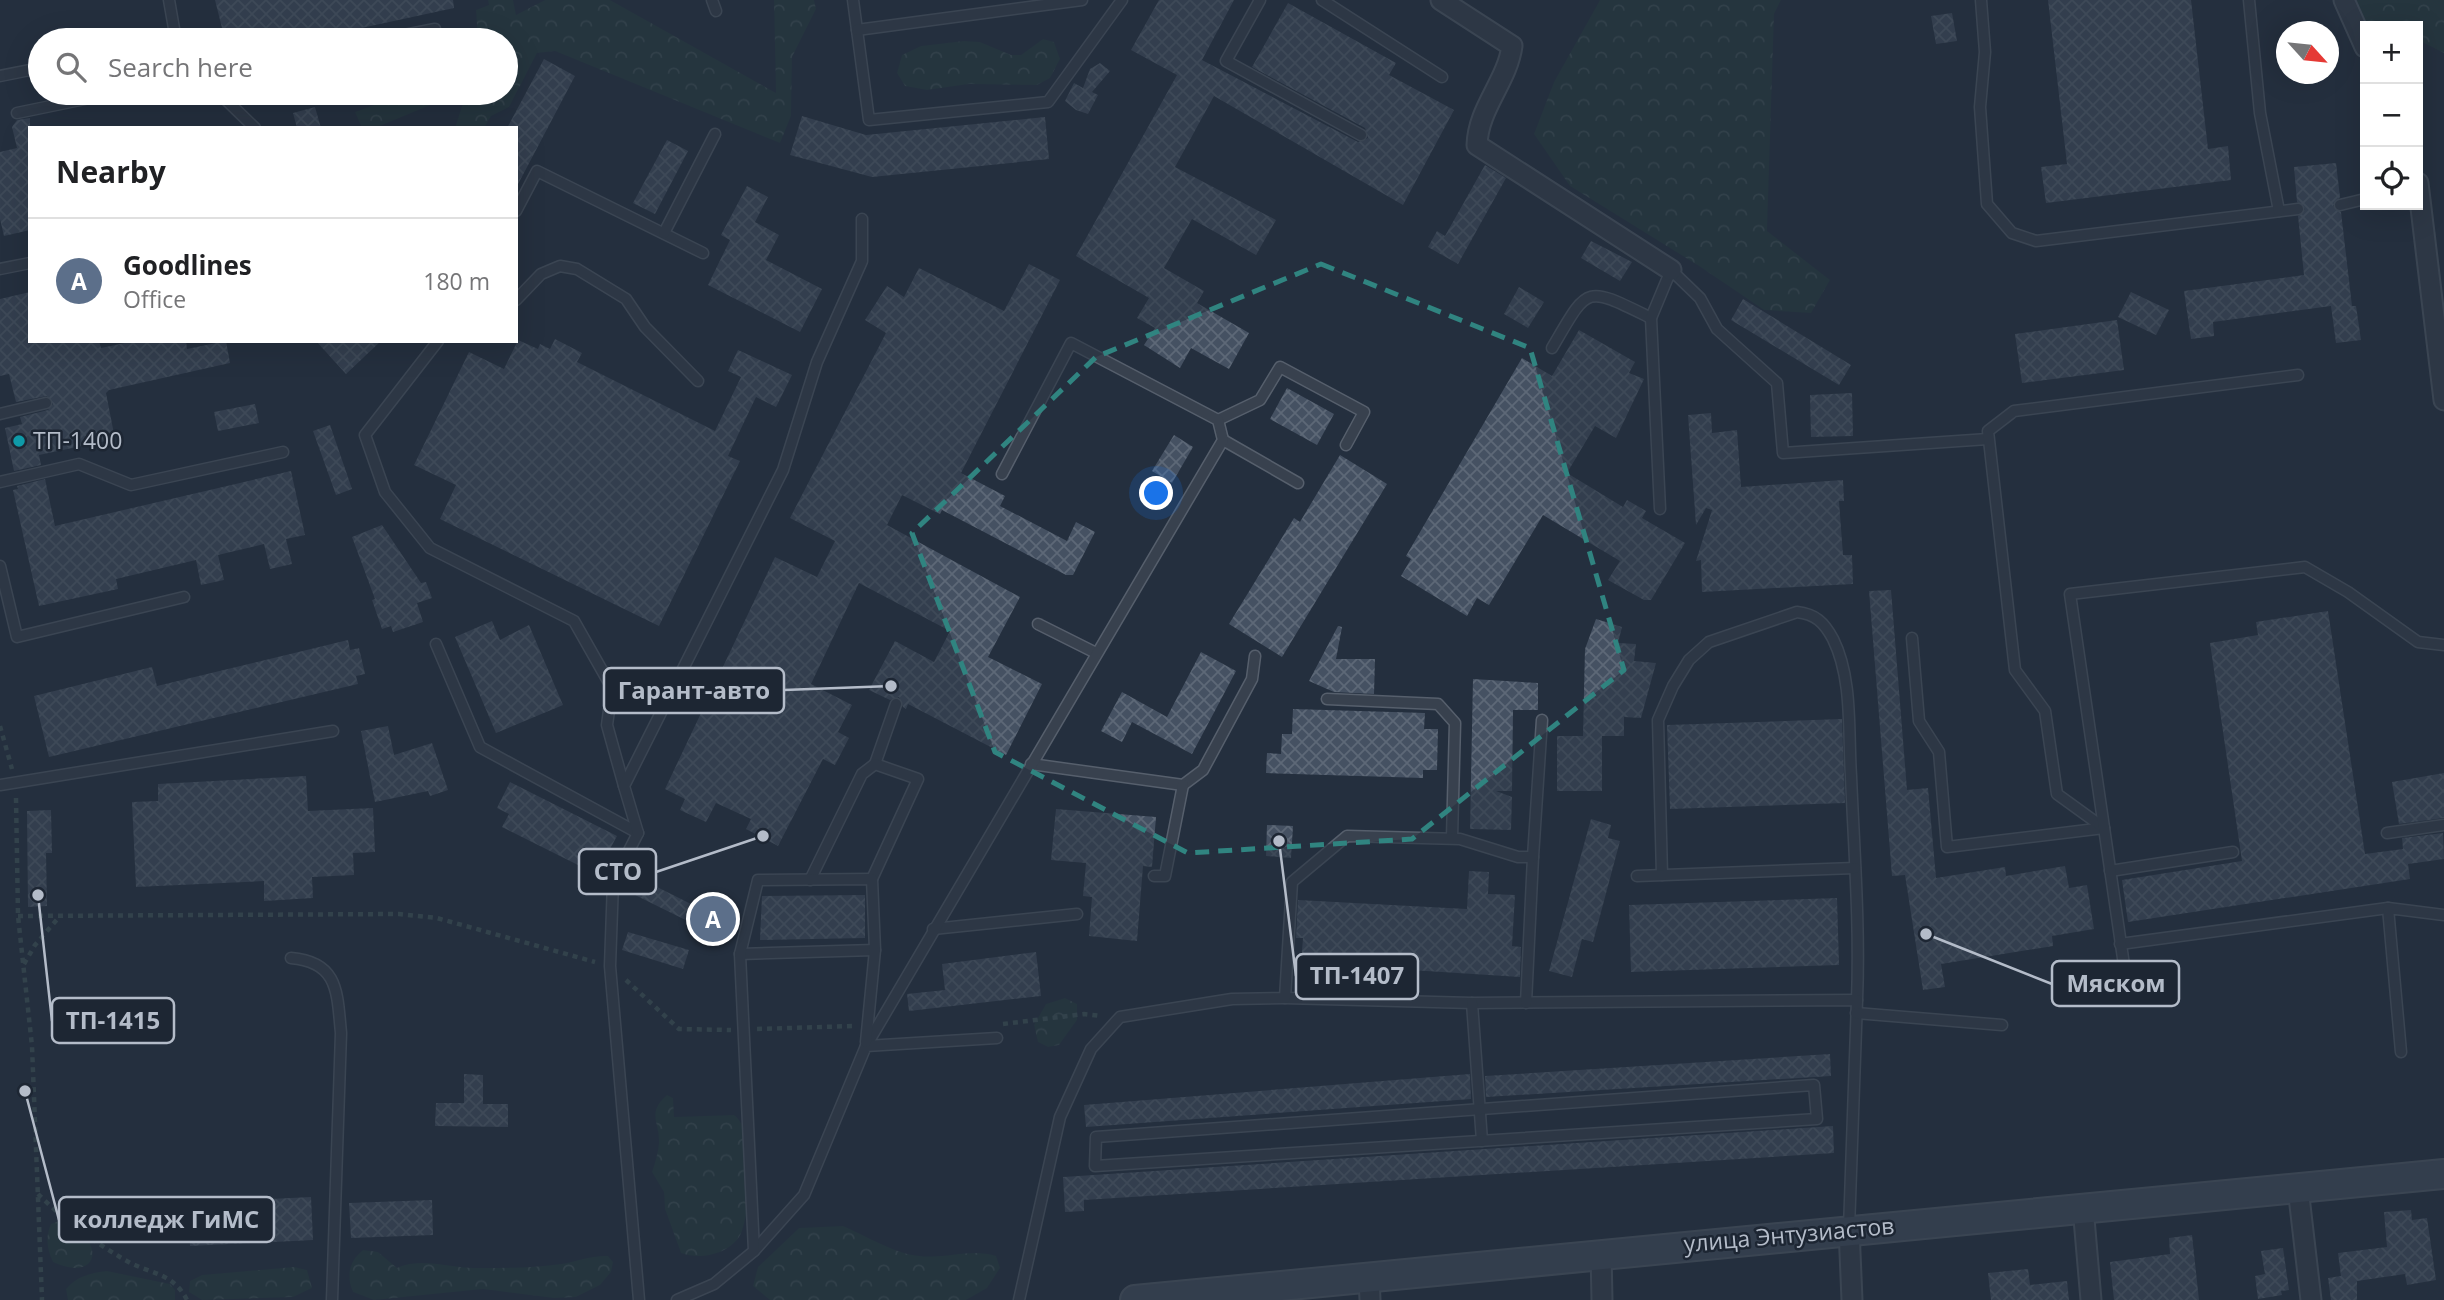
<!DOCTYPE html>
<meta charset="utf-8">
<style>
body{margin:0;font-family:"Open Sans",sans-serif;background:#f6f6f6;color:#202124}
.controls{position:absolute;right:21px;top:21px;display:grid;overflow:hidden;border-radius:0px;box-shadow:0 7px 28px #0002}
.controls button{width:63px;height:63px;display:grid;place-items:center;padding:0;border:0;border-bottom:2px solid #e0e0e0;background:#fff;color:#202124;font:35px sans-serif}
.compass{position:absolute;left:2276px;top:21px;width:63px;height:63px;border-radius:50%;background:#fff;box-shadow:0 7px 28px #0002;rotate:117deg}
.you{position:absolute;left:1157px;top:494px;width:24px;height:24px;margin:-18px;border:5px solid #fff;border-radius:50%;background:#1a73e8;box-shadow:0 0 0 10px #1a73e833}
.badge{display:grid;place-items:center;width:46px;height:46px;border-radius:50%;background:#2563eb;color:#fff;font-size:23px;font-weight:700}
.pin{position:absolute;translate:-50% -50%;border:4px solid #fff;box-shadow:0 2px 7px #0006}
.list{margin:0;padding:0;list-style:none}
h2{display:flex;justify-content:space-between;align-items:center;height:91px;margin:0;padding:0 28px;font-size:30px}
h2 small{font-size:23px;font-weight:400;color:#757577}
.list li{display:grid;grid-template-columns:46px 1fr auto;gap:21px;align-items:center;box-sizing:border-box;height:126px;padding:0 28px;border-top:2px solid #e0e0e0}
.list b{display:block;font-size:26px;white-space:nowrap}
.list p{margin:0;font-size:23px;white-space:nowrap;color:#757577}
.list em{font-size:23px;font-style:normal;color:#757577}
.icon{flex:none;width:38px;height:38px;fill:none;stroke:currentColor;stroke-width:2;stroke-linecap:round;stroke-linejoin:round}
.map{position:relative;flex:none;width:2444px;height:1300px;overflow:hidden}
.search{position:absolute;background:#fff;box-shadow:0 7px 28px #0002;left:28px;top:28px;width:490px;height:77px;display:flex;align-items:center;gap:18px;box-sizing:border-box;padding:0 24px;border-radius:38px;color:#757577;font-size:26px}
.panel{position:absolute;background:#fff;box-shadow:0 7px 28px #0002;left:28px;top:126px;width:490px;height:217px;border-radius:0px}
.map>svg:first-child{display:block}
.forest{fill:url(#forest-crowns)}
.building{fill:url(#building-cross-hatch)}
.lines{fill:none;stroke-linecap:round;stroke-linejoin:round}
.lane-casing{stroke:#565f6c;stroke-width:13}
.street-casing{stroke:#565f6c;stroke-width:23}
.secondary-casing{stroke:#565f6c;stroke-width:32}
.path{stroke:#44595c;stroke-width:4.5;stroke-dasharray:5 5;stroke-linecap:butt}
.lane{stroke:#38414e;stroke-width:10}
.street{stroke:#38414e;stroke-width:19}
.secondary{stroke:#465061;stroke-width:28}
.marked{fill:none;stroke:#308480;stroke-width:5;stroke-dasharray:14 9;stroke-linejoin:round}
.culture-dot{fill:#0f9aa8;stroke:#1d2633;stroke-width:2.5}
.labels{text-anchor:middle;stroke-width:5;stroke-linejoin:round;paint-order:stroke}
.poi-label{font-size:23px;fill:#b4bcc9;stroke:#1d2633;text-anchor:start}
.street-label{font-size:23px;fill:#b4bcc9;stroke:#1d2633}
.leader{fill:none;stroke:#b4bcc9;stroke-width:2.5}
.callout-dot{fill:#b4bcc9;stroke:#1d2633;stroke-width:2.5}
.callout{fill:#1d2633;stroke:#b4bcc9;stroke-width:2.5}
.callout-label{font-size:24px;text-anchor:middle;font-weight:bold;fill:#b4bcc9}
</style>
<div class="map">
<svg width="2444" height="1300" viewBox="0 0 2444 1300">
<defs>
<pattern id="forest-crowns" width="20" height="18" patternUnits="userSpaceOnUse" patternTransform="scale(1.75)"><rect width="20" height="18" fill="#263c3f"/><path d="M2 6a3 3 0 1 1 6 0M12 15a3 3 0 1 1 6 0" fill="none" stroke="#435659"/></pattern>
<pattern id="building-cross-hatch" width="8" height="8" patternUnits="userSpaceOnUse" patternTransform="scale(1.75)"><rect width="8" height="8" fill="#455162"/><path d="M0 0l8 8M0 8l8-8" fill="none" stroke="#5d6877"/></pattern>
</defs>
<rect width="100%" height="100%" fill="#242f3e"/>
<g class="forest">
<path d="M488,0H513L516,15L545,0H610L776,93L774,0H814L816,9L792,57L791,116L780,143L555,51L537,53L509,107L491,116L484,128H455L463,103L472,93H506V40H478L476,10L489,5Z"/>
<path d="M1600,0H1781L1774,14L1767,231L1830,280L1811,313L1764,310L1699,266L1570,186L1534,134L1554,82Z"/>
<path d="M2348,0H2444V53L2418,40V26H2368L2361,23Z"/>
<path d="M1043,39L1054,42L1060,59L1050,78L1037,85L969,84L927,90L905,86L897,73L902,55L921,46L964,41L980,42L1011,55H1021Z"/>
<path d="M407,93H438L440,101L375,128H362L355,112Z"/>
<path d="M1065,998L1077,1004V1020L1059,1045L1048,1047L1038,1042L1034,1025L1046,1004Z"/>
<path d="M667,1095L673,1098L674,1117L734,1115C756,1130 751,1208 742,1231C734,1253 701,1261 681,1253L665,1209L664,1192L652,1172C655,1163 658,1153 659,1143C660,1122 646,1113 667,1095Z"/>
<path d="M59,1221C106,1235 103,1285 53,1262C47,1250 45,1237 51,1224Z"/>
<path d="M843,1226C864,1235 898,1255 920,1256C946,1259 972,1248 996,1256L1000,1268L987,1288L966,1300H770L753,1286L758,1267L799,1228Z"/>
<path d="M363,1250L378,1252L397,1268C421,1257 449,1268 475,1268C504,1268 534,1268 561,1264C578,1261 592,1255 608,1256L613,1262L611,1272L600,1285L576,1297L554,1298L483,1289L374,1300L353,1292C346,1276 349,1261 363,1250Z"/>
<path d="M294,1267L307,1270L312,1288L293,1297L202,1300L189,1292L190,1281L202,1275Z"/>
<path d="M107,1271L170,1284L175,1290V1300H68L66,1289C77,1276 90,1273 107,1271Z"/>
</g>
<g class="building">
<path d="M215,0H453L454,8L306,40H280L277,29L225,40Z"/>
<path d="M1159,0H1234L1202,60L1358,142L1368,138L1365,128L1252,67L1288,3L1396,63L1389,75L1454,110L1403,205L1214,96L1175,167L1276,220L1256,255L1192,219L1164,268L1204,291L1197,303L1249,333L1229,369L1191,348L1180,368L1144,345L1155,328L1137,318L1149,298L1076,256L1177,75L1131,50Z"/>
<path d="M2048,0H2191L2208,149L2228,146L2231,180L2046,203L2041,167L2067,164Z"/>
<path d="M1952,13L1957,41L1936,44L1931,16Z"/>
<path d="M544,59L575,76L516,188V128H507Z"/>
<path d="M1100,63L1110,71L1092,92L1098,95L1088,114L1076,110L1065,101L1074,83L1083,88L1090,69Z"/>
<path d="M315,107L321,128H297L293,113Z"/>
<path d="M802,116L866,135L1045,117L1049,159L872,177L790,155Z"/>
<path d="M30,118V230L4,236L0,219V152L17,148L12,127L17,120Z"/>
<path d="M667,140L688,151L655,214L633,203Z"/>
<path d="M2336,163L2340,197L2333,206L2341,212L2352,306H2356L2361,340L2336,343L2331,306L2213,322L2214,336L2191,339L2184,291L2304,275L2298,216L2305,209L2297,202L2294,167Z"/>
<path d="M1485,165L1506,178L1458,264L1428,247L1437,231L1445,236Z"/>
<path d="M747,186L768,197L755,222L779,235L766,260L822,289L800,332L708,285L730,240L721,235Z"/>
<path d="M1591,241L1632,262L1620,281L1581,258Z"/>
<path d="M1029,264L1060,280L961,473L1005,496L1000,506L1067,541L1076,522L1095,532L1073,575H1066L942,510L940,514L902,495L887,525L1020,597L988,657L1042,684L1006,755L908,704L906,709L903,707L899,697L890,700L869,690L895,641L934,662L950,631L859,583L811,684L852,705L838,732L849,738L835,765L823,759L778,846L746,829L751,819L716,803L706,822L680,810L685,799L665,789L775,557L817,577L835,541L790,518L886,333L865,320L887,286L904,297L919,268L1004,311Z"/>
<path d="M1519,287L1544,302L1528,328L1504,314Z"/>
<path d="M30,292V341H99L101,348L134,341H186L187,349L226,341L230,363L109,390L106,393L115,439L39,455L41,465L14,471L5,428L22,424L20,417L48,410L53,404L47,396L16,402L9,374L0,376V299Z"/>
<path d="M2131,292L2169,310L2156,335L2118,317Z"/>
<path d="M1743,299L1851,365L1839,385L1731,320Z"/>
<path d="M2117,320L2124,370L2022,383L2015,334Z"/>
<path d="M1579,330L1635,362L1629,373L1644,379L1616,438L1595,426L1567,473L1623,507L1627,500L1646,511L1642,518L1685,543L1651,600H1644L1608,580L1620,561L1543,515L1489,605L1477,598L1467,616L1401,576L1411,559L1406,556L1522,358L1552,376Z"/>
<path d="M555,339L582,353L577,362L715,431L741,377L728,371L738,350L792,375L776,407L756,397L728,456L740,461L659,626L440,519L456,485L414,465L469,352L504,369L518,340L538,349L540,344L550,349Z"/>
<path d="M316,341H381L346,374Z"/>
<path d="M1287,388L1334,414L1317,445L1270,419Z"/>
<path d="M1852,393L1853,436L1811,437L1810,395Z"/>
<path d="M255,404L259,423L218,431L214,412Z"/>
<path d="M1711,413L1712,433L1737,430L1741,487L1843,480L1844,501H1839L1843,555H1852L1853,584L1702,592L1701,560L1696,561L1712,510L1706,508L1696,525L1688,415Z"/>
<path d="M330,425L352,489L336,495L313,431Z"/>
<path d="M1174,435L1193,447L1172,483L1152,471Z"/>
<path d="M1340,455L1387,484L1282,657L1229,624L1294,518L1300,522Z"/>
<path d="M291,471L305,535L286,539L292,564L270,569L264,544L218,555L224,580L201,585L196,560L116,579L118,589L39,606L13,490L18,489L17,486L45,479L55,526Z"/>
<path d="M382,525L421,583L426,582L432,598L417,603L423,622L393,632L391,626L382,629L372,600L375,599L352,537Z"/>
<path d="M1891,590L1907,790L1928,788L1936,878L2005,867L2006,876L2065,866L2069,888L2087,885L2094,929L2052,936L2053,946L1941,964L1945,987L1923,990L1905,875L1892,876L1869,591Z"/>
<path d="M2328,611L2365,854L2403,849L2402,838L2443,833L2444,859L2408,864L2410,879L2128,922L2122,880L2242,861L2210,643L2258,635L2256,622Z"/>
<path d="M1596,619L1622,627L1618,643L1636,644L1634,661L1656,663L1641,718L1624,717V736H1602V791H1557V736H1583L1585,649Z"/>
<path d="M492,621L500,640L529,625L563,705L496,733L455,637Z"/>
<path d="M1338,626L1342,627L1336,659H1375L1374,694L1334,692L1309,681Z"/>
<path d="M348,640L350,650L359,648L365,674L356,676L358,684L49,757L34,696L152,667L157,686Z"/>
<path d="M1201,652L1236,671L1192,754L1132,722L1122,742L1101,731L1122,692L1167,717Z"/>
<path d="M1473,679L1538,683V710H1513L1512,791H1496L1512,797L1511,830L1470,829Z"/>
<path d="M1293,709L1425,713L1424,729H1438L1437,770H1423V778L1266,773L1267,753L1281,754L1282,734H1292Z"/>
<path d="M1842,719L1845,803L1670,809L1667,725Z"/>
<path d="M388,726L394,755L432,743L448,790L430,796L428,791L375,802L361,731Z"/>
<path d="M2444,773V818L2399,824L2392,782Z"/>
<path d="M306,776L308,811L373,808L375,852L353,853L354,875L312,877L313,898L264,901V881L136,887L132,802L158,801V784Z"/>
<path d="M510,782L617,836L610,849L619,854L606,879L502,827L509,814L497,808Z"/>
<path d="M1056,809L1156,817L1152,867L1143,866L1137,941L1089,936L1092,897L1083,896L1086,863L1051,860Z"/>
<path d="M51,810L52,853H46L47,906L28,907L27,811Z"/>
<path d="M1591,819L1611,825L1608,838L1620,841L1593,942L1582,939L1572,977L1549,971Z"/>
<path d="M1267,825L1293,826L1291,858L1266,856Z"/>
<path d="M1469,871L1489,872L1488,894L1515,895L1512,946L1521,947L1520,977L1301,963L1303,938H1296L1298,900L1467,909Z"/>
<path d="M643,880L711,914L715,904L737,914L726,940L635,895Z"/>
<path d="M865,895V938L760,940L762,896Z"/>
<path d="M1837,898L1839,965L1631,972L1629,905Z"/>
<path d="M628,932L689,950L683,969L622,950Z"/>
<path d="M1036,952L1041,996L909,1011L907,994L945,990L942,964Z"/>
<path d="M1830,1054L1831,1076L1486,1097L1485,1076Z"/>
<path d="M464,1074L483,1075V1104H508V1127L435,1126L436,1103H464Z"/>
<path d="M1470,1074L1471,1099L1086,1127L1084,1105Z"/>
<path d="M1833,1126L1834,1153L1084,1200V1211L1065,1212L1063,1177Z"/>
<path d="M311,1197L313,1240L190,1246L188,1203Z"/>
<path d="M432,1200L433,1235L351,1238L349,1203Z"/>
<path d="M2411,1210L2412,1220L2427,1218L2436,1280L2407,1285L2405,1274L2357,1281V1300H2331L2328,1278L2341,1276L2338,1253L2387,1247L2384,1212Z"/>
<path d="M2192,1235L2199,1300H2114L2110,1262L2170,1254L2169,1238Z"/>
<path d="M2283,1248L2289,1290L2281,1291L2282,1295L2258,1299L2255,1276L2265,1274L2261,1251Z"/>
<path d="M2028,1269L2030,1285L2067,1281L2069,1300H1991L1988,1273Z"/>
</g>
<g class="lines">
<defs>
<g id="lane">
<path d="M169,0L176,40"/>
<path d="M712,0L716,11"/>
<path d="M853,0L869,120L1048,102L1122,0"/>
<path d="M1260,0L1226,61L1361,135"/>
<path d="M1322,0L1442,77"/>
<path d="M1981,0L1985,52L1980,107L1987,204L2012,233L2036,241L2298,209"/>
<path d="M2249,0L2260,113L2279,211"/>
<path d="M857,30L1082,0"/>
<path d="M379,40L435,29"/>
<path d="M0,76L40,68"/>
<path d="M219,93L255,128"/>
<path d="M17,113L85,99L89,93"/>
<path d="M2340,205L2365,199"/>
<path d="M516,211L537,171L703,253"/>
<path d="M664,233L715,134"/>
<path d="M0,269L30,263"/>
<path d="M516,300L541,274L560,266L577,269L626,299L645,327L698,381"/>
<path d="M438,341L365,435L385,492L430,548L574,621L612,688L607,725L624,786"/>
<path d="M1552,348C1589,285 1584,285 1651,318"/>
<path d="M0,414L46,403"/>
<path d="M1218,420L1260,400L1280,367L1364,412L1346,445"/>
<path d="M1223,440L1298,483"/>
<path d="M0,482L79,464L131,485L283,452"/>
<path d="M1660,509L1651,318L1671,270L1700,298L1717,329L1777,383L1783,453L1988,439"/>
<path d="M0,566L17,637L184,597"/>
<path d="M1038,624L1096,653"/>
<path d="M1912,638L1919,721L1939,752L1947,847L2104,828"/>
<path d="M436,644L480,747L638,833L613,882L610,966L639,1300"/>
<path d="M1327,699L1438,704L1455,723L1452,838"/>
<path d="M875,764L896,704"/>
<path d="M1031,764L1183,785L1203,770L1252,679L1255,656"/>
<path d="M0,785L333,731"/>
<path d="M2104,828L2057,794L2045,711L2015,670L1988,431L2014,411L2298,375"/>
<path d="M638,833L624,786L783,470L817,362L862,261V219"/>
<path d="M2387,833L2444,825"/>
<path d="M2110,871L2233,852"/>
<path d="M1662,875L1658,720L1673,686L1689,660L1709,642L1797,612C1815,614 1824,622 1833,639C1853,679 1848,732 1851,776C1854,850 1860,926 1857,1000"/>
<path d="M1154,876H1165L1183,785"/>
<path d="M1637,876L1855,868"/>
<path d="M810,880L862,774L875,764L918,779L872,879"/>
<path d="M933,929L1077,914"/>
<path d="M2120,944L2388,908"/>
<path d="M740,954L875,950"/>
<path d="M291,958C339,962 337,993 341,1033L332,1300"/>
<path d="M2124,965L2070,594L2305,567L2348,592L2418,642L2444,645"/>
<path d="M1285,998L1472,1003L1857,1000L1849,1229"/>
<path d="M1472,1003L1482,1141"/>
<path d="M1526,1003L1533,857"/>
<path d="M1856,1013L2002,1025"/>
<path d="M866,1046L1223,440L1218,420L1071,343L1002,474"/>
<path d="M2401,1052L2388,908L2444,915"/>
<path d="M1814,1085L1817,1119L1095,1166L1096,1137Z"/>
<path d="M754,1251L804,1195L866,1046L997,1038"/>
<path d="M677,1300L714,1284L754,1251L740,954L758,880L872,879L875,950L866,1042"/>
<path d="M1019,1300L1060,1117L1091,1049L1120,1017L1232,999L1285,998L1292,882L1347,836L1460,839L1518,857H1533L1542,720"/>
</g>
<g id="street">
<path d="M1441,0L1512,46C1507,82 1478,108 1477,145L1671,270"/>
<path d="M2344,0L2365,47"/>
<path d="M2418,183L2444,400"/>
<path d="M2298,1188L2311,1300"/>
<path d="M2083,1207L2091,1300"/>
<path d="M1849,1229L1852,1300"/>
<path d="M1601,1253L1602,1300"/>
<path d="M1369,1277L1370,1300"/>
</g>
<path id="secondary" d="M1135,1300L2444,1174"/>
</defs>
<use href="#lane" class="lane-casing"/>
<use href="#street" class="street-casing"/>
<use href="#secondary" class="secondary-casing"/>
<g class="path">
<path d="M0,726L12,769"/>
<path d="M16,798L18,916L32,1046L42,1300"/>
<path d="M18,916L399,914L437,918L595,962"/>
<path d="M24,964L35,945L60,916"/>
<path d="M626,980L679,1029L731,1030"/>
<path d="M1003,1024L1084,1014L1101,1016"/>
<path d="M757,1029L853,1026"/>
<path d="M38,1194C63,1219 94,1242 125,1260C149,1274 173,1272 187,1300"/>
</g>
<use href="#lane" class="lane"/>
<use href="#street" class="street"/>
<use href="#secondary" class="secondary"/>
</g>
<path d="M0 0H2444V1300H0ZM1321,264L1530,348L1624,670L1412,839L1188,853L995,752L912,533L1096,357Z" fill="#242f3e" fill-opacity=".55" fill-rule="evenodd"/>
<path class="marked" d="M1321,264L1530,348L1624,670L1412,839L1188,853L995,752L912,533L1096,357Z"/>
<circle class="culture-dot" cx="19" cy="441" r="7"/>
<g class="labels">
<g class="poi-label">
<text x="33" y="449">ТП-1400</text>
</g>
<g class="street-label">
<text transform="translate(1789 1235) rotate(-5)" y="8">улица Энтузиастов</text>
</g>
</g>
<path class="leader" d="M891 686L784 690M763 836L656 872M1279 841L1296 976M1926 934L2052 984M38 895L52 1021M25 1091L59 1220"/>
<g class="callout-dot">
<circle cx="891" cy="686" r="7"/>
<circle cx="763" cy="836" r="7"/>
<circle cx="1279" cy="841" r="7"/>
<circle cx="1926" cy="934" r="7"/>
<circle cx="38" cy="895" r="7"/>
<circle cx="25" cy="1091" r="7"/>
</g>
<g class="callout">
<rect x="604" y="668" width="180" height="45" rx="7"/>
<rect x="579" y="849" width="77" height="45" rx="7"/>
<rect x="1296" y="954" width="122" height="45" rx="7"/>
<rect x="2052" y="961" width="127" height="45" rx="7"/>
<rect x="52" y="998" width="122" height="45" rx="7"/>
<rect x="59" y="1197" width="215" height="45" rx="7"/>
</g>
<g class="callout-label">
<text x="694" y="699">Гарант-авто</text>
<text x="618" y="880">СТО</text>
<text x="1357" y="984">ТП-1407</text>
<text x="2116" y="992">Мяском</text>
<text x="113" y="1029">ТП-1415</text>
<text x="166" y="1228">колледж ГиМС</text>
</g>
</svg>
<div class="controls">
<button>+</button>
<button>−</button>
<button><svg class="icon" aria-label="locate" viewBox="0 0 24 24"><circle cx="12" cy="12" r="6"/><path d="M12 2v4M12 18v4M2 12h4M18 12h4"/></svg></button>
</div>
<svg class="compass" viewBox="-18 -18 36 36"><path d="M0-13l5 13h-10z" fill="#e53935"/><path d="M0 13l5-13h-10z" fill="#757577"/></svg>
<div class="you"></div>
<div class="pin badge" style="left:713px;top:919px;background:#5c6f8a">A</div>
<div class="search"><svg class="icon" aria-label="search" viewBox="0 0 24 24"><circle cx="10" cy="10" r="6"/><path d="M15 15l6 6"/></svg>Search here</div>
<section class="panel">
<h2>Nearby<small></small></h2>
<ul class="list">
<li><span class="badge" style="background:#5c6f8a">A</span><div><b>Goodlines</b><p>Office</p></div><em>180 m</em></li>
</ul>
</section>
</div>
